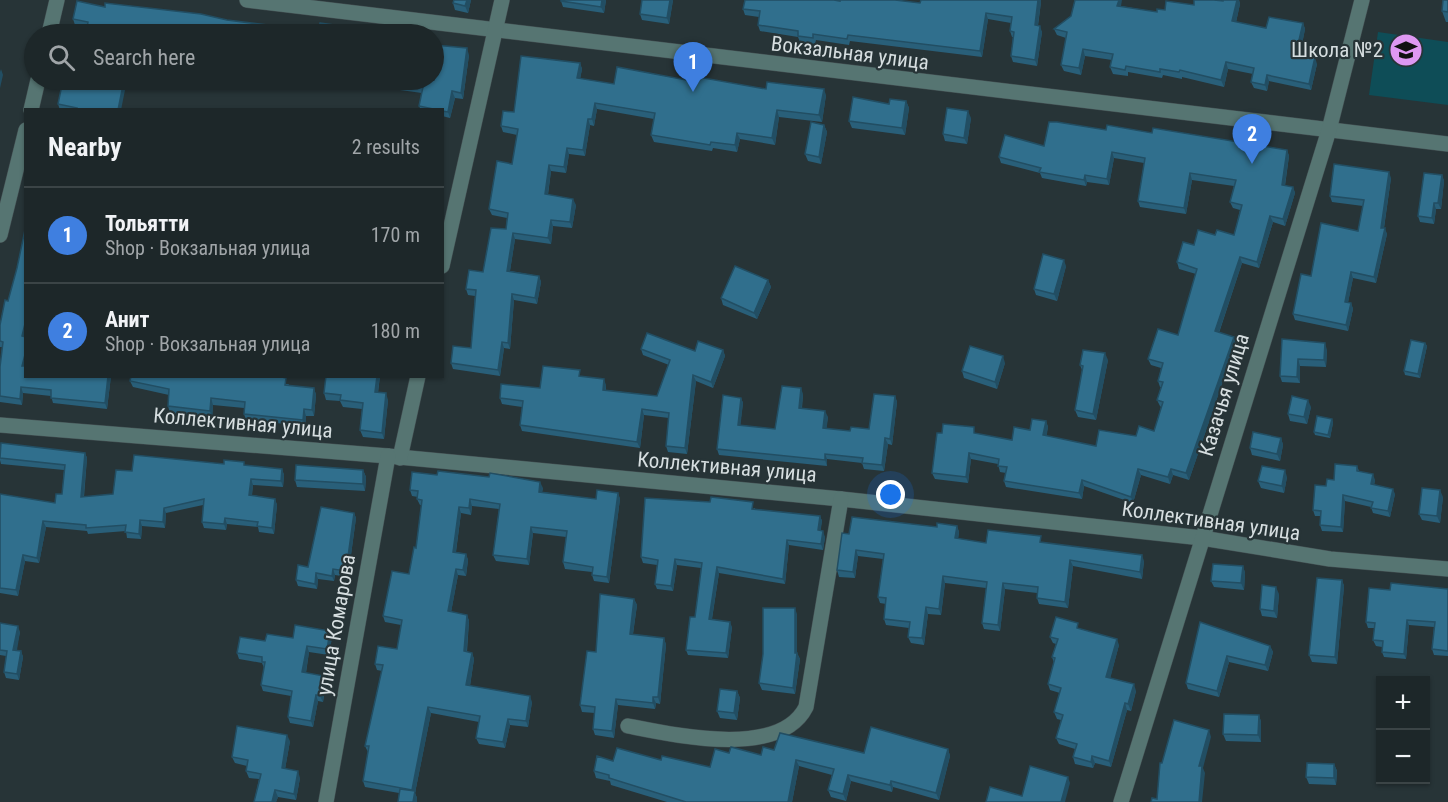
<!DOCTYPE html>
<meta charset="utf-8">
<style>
body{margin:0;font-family:"Roboto Condensed",sans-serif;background:#2a3335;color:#f1f3f6}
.controls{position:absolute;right:18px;bottom:18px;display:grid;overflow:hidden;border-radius:0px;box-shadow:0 2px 4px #0004}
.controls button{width:54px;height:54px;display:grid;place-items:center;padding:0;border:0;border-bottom:2px solid #3b4446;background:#1d2729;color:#f1f3f6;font:30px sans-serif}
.you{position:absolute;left:891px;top:495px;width:21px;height:21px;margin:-15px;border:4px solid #fff;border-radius:50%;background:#1a73e8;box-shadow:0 0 0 9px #1a73e833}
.badge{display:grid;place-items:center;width:39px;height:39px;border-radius:50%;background:#db2777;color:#fff;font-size:20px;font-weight:700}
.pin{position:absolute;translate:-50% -50px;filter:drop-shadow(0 2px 3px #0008)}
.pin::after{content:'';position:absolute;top:32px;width:21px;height:18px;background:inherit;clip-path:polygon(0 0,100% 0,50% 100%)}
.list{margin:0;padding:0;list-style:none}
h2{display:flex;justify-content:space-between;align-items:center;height:78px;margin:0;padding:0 24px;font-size:26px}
h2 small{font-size:20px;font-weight:400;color:#a0a5a8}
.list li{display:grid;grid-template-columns:39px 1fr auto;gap:18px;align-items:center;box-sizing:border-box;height:96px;padding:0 24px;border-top:2px solid #3b4446}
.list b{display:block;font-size:22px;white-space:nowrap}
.list p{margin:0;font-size:20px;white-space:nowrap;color:#a0a5a8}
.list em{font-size:20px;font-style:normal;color:#a0a5a8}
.icon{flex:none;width:33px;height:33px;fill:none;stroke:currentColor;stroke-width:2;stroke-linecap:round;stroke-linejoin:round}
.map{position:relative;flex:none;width:1448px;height:802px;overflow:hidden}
.search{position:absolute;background:#1d2729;box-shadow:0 2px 4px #0004;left:24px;top:24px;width:420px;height:66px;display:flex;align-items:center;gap:15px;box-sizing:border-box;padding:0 21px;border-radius:33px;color:#a0a5a8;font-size:22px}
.panel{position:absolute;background:#1d2729;box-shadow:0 2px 4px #0004;left:24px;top:108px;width:420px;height:270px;border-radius:0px}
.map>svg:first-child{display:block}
.green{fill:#0e4d57}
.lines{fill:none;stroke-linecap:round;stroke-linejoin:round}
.minor-casing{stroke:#434f52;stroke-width:16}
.minor{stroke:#567572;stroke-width:15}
.wall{fill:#295f79}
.shaded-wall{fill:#224e63}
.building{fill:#306f8d;stroke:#224e63;stroke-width:1.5}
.labels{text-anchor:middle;stroke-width:4.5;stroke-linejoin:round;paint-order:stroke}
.poi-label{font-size:21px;fill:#d6dee0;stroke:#273437;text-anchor:end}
.street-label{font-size:21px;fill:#d6dee0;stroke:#273437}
</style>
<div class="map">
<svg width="1448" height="802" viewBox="0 0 1448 802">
<rect width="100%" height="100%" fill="#273437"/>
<path class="green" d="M1378,32L1448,42V105L1369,95Z"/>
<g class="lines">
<defs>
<g id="minor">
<path d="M247,0L1448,144"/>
<path d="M49,34L57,0"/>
<path d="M31,110L38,80"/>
<path d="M0,235L26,130"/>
<path d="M442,266L502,0"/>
<path d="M0,425L388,456L841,499L1202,538L1330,559L1448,569"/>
<path d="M400,458L418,376"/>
<path d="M628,726C674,735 780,759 806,707L841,499"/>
<path d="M326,802L388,456"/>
<path d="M1121,802L1329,130L1362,0"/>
</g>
</defs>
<use href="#minor" class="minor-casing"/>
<use href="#minor" class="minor"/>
</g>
<g class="wall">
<path d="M454,0H471L468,13L455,10L453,3Z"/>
<path d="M606,0L604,13L563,7L561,1Z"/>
<path d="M673,0L669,24L642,20L640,14Z"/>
<path d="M1223,0H1239L1240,4L1236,22L1266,28L1303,23L1305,29L1300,54L1317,64L1311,90L1269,81L1267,91L1254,88L1251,82L1253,74L1228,69L1224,87L1182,77V79L1163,75L1162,78L1128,72V76L1113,74L1110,67L1112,60L1085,56L1081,75L1064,71L1061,65L1066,38L1057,35L1054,29L1121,6L1157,12L1223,1Z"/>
<path d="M1448,0V22H1446L1442,11Z"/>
<path d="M840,1L920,3L1041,2L1038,26L1042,32L1037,66L1013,62L1011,56L1013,37H1012L1010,31L1011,23L988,19L982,57L850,41L849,45L816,40L815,44L800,42L798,37L760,31L758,25L759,17L745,15L743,9Z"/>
<path d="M105,7L227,20L293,32L87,27L75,25L73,19Z"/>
<path d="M469,55L463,99L455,98L450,118L442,116V110H421L419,106L422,93L400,90L398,84Z"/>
<path d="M580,63L582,69L580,79L614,84L686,80L826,95L822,122L779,117L775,145L740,139L737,152L713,148L712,151L654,142L651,135L654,119L597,109L594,126L590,125L585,156L569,154L566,173L551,171L548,195L576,205L572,228L553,226L551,244L515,239L510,271L539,276L541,282L537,304L514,300L510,349L504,348L500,376L453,369L451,363L471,348L475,296L468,295L466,289L483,272L506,229L507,218L492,215L489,209L512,164L517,135L503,132L501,126L514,112Z"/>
<path d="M314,80H333V84L315,82Z"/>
<path d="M906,101L909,108L905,135L852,128L849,121L889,104Z"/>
<path d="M58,104L121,110H60Z"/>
<path d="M971,118L967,144L945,141L943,134Z"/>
<path d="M824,125L827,132L821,164L808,161L805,154Z"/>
<path d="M1106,130L1152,133L1287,150L1289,156L1285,186L1293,187L1295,193L1285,226L1273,222L1259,268L1242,263L1219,333L1236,343L1189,480L1173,475L1170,484L1141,475L1133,503L1084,486L1082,499L1006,487L1004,481L1006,473L1000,472L998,464L971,459L968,483L935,479L932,473L977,434L1012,440L1046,421L1048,427L1046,436L1096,446L1154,431L1161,407L1160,406L1157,400L1161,387H1160L1158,381L1161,368L1151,365L1148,359L1178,335L1196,274L1179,269L1177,262L1194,245L1215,235H1234L1240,210L1233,208L1230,202L1234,186L1192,180L1186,214L1140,207L1138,201L1144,163L1114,158L1109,185L1087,182L1086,186L1042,178L1040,173L1001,163L999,157Z"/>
<path d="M1442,175L1444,181L1441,209H1436L1434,224L1420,222L1418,216Z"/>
<path d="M1391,178L1384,228L1387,234L1376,283L1353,278L1348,302L1351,303L1353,309L1348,331L1295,320L1293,314L1311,276L1358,231L1363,206L1332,202L1330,196Z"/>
<path d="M1066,266L1057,301L1036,295L1034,289Z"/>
<path d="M17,268L26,376H111L107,409L53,403L51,396L23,393L22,405L0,402V367L2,347H0V325L8,301Z"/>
<path d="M768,280L771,287L757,319L723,305L721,298Z"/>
<path d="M1282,339L1327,350L1326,367L1300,366V383L1282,382L1280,376Z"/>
<path d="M1425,343L1427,346L1420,378L1405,375L1404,371Z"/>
<path d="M641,349L695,351L723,350L725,356L713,388L696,381L687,454L668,452L666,446L669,418L644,415L640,448L522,431L520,425L522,407L502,404L500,398L540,388L582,376L606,385V390L657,396L669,365L643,355Z"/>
<path d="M1108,360L1096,420L1078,417L1075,410L1082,370L1080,365Z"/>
<path d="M1005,363L997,389L964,378L962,371Z"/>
<path d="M343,376H380L378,393L388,400L384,439L363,437L360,430L362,409L343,407L340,401L326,400L324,393Z"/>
<path d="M130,381L289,384L288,386L314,388L316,395L314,416H306L305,426L246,420L244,414V408L213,405L212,418L170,413L168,406L169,395L133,387Z"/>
<path d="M803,394L802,408L828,417L826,429L850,431L869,429L895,396L897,402L892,445L888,444L884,471L864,469L862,463L827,459V466L719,455L717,449L741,398L743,403L740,425L775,429Z"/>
<path d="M1311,407L1307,424L1290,421L1288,414Z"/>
<path d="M1332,419L1333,423L1330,438L1315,435L1314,432Z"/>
<path d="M1281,438L1283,445L1280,461L1252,455L1250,448Z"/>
<path d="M0,452L85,453L87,458L84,497L113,494L132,471L224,464L282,469L284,475L283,487L253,485L252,495L275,499L277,505L274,534L259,532L258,527L227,524L226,530L204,528L202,522L203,505L166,513L165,528L142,526L141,539L127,538L126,531L88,534L87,531L46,527L39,563L25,561L18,596L0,593V494L55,503L62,494L64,470L1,464L0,460Z"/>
<path d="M1357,466L1359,471L1375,480L1374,485L1395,494L1390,517L1373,513L1371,507L1345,501L1343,532L1322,531L1320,525L1321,516H1315L1313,510L1326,486L1334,480Z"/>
<path d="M363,470L366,477L365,491L297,487L295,480Z"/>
<path d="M1287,477L1284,493L1261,488L1258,481Z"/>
<path d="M543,488L542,492L596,499L618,493L620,499L609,583L594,581L592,575V572L565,569L563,562L566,537L533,533L529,565L496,561L493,555L499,509L472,506L471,515L461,513L456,552L466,554L468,560L466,576L458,575L451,612L467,615L469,621L467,652L472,653L474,659L470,686L532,702L528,727L510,725L505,748L479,744L476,738L479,722L431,713L415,793L417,798V802H398L399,793L365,787L363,781L368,752L365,746L382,671L377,670L375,664L397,649L401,625L385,622L383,616L409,574L416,548L422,505H420L417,499L418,497L412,496L410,490Z"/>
<path d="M1443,497L1440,523L1422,520L1419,514Z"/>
<path d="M755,508V509L820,516L822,521L820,531L825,537L823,550L789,545L785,584L719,573L712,619L732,627L728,658L688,655L686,650L695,617L701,568L677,565L673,591L657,589L655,584L657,565L643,563L641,557Z"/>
<path d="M354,513L356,518L348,577L335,575L334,581L318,579L317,589L298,586L296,580Z"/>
<path d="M957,526L959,532L958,539L986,543L1043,542V543L1144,561L1142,579L1073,566L1068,608L1039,604L1037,598V593L1005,589L1000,631L984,629L982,623L986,588L945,583L941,615L928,614L924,645L911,643L908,637L909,628L886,625L884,619L886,604L880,603L878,597L883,559L858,556L855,578L839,577L837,570L849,534Z"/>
<path d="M1243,566L1245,573L1244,590L1214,587L1211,581Z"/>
<path d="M1342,580L1344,586L1337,664L1312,662L1309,655Z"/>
<path d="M1448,589V656L1434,655L1432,649L1434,627L1409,625L1406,659L1384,657L1382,652V647L1376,646L1373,640L1375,628H1368L1366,622L1390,590Z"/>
<path d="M1279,594L1277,618L1262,616L1260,609Z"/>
<path d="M634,599L637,605L633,634L664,638L666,645L660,704L656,703L655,709L618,705L614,738L595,735L593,729L595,713L582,712L580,705L596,652Z"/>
<path d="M797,614V653L800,659L795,694L762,690L759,683Z"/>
<path d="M1200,622L1270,646L1273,652L1268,671L1229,662L1219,697L1188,689L1186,683Z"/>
<path d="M0,623L20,632L16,650L21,651L23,657L19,680L6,678L4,672L6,656L0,655Z"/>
<path d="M1080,629L1119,645L1110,678L1136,691L1131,711L1127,710L1111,767L1095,763L1093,768L1075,764L1073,757L1075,749L1059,744L1056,738L1061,720L1057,719L1054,712L1060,693L1050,690L1048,684L1054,663L1052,657L1056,644L1053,643L1050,637Z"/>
<path d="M332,637L329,655L309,652L306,673L324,676L326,682L323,702L318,701L313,727L290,723L288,717L291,696L263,691L261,685L264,668L262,663L239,659L237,653L265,641L293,638Z"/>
<path d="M737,691L740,698L737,720L720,718L717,711Z"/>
<path d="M1259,715L1261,722V742L1226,741L1223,734Z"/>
<path d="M290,741L285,769L300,778L296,800L278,797L276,802H254L259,779L249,778L246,771L247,766L235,763L232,757Z"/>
<path d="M948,749L950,756L939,800L893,787L892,792L851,781L846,801L831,797L828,790L832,775L799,766L792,802H667L611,785L610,781L596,778L594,771L613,761L661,760L710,767L729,753L761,755L774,750L864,753Z"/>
<path d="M1334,764L1337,771L1336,785L1309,784L1306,777Z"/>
</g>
<g class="shaded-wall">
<path d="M467,0H471L468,13L465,6Z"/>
<path d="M602,0H606L604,13L601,7Z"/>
<path d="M670,0H673L669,24L667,18Z"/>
<path d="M1038,0H1041V2L1037,31L1035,25Z"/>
<path d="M1119,0H1122L1120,12L1117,6Z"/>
<path d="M1237,0H1239L1240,4L1235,27L1232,21Z"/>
<path d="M986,13L988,19L982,57L980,51Z"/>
<path d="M1303,23L1305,29L1299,60L1296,53Z"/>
<path d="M1040,26L1042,32L1037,66L1035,60Z"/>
<path d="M467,48L469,55L463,99L461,93Z"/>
<path d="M1083,49L1085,56L1081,75L1079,68Z"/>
<path d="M1315,57L1317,64L1311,90L1309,84Z"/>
<path d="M1226,62L1228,69L1224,87L1221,80Z"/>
<path d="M580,63L582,69L579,84L577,78Z"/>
<path d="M1,69L3,75L0,88V72Z"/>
<path d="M1267,75L1269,81L1267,91L1265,85Z"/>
<path d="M124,80H127L121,110H118Z"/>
<path d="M824,89L826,95L822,122L819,115Z"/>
<path d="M452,91L455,98L450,118L448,112Z"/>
<path d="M906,101L909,108L905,135L902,128Z"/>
<path d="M595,103L597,109L594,126L592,119Z"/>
<path d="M777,110L779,117L775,145L772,138Z"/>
<path d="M968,111L971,118L967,144L964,138Z"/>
<path d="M588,119L590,125L585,156L583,150Z"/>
<path d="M824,125L827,132L821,164L819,157Z"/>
<path d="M737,133L740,139L737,152L735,145Z"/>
<path d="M567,148L569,154L566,173L564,167Z"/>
<path d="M1287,150L1289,156L1284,191L1282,185Z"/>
<path d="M1112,152L1114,158L1109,185L1107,179Z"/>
<path d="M549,165L551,171L547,200L545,194Z"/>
<path d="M1389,172L1391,178L1383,234L1381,228Z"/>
<path d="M1190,173L1192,180L1186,214L1184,208Z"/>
<path d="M1085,175L1087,182L1086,186L1084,180Z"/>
<path d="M1442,175L1444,181L1441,209L1438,203Z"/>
<path d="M1293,187L1295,193L1285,226L1283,219Z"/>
<path d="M573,199L576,205L572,228L570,222Z"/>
<path d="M1434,203L1436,209L1434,224L1432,218Z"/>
<path d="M1270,216L1273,222L1259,268L1257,262Z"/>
<path d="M551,220L553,226L551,244L548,238Z"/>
<path d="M1385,228L1387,234L1376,283L1374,277Z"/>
<path d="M513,233L515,239L509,277L507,271Z"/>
<path d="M1240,257L1242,263L1217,338L1215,331Z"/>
<path d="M1064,260L1066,266L1057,301L1054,294Z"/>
<path d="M1351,272L1353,278L1347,308L1345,302Z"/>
<path d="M539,276L541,282L537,304L535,298Z"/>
<path d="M768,280L771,287L757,319L754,313Z"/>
<path d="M512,294L514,300L510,349L508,343Z"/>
<path d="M1351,303L1353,309L1348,331L1346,325Z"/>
<path d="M26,320V337L22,336Z"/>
<path d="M1234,337L1236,343L1189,480L1186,473Z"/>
<path d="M502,342L504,348L500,376L498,370Z"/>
<path d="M1325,343L1327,350L1326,367L1324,360Z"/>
<path d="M1425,343L1427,346L1420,378L1418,374Z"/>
<path d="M723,350L725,356L713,388L711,382Z"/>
<path d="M26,351V367L22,366Z"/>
<path d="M1105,353L1108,360L1096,420L1093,414Z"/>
<path d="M1003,356L1005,363L997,389L995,382Z"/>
<path d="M1298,359L1300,366V383L1297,377Z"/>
<path d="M693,375L696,381L687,454L685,448Z"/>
<path d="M108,376H111L107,409L105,403Z"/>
<path d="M377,376H380L377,399L375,392Z"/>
<path d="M604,379L606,385L605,396L603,390Z"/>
<path d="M21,387L23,393L22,405L20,399Z"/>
<path d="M314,388L316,395L314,416L312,410Z"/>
<path d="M801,388L803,394L801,414L799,408Z"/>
<path d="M386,393L388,400L384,439L382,433Z"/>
<path d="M895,396L897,402L892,445L890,439Z"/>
<path d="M211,398L213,405L212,418L210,411Z"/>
<path d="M741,398L743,403L740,430L738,425Z"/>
<path d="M1308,400L1311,407L1307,424L1304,417Z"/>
<path d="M304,409L306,416L305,426L303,420Z"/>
<path d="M642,409L644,415L640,448L637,442Z"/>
<path d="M825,411L828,417L826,434L823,428Z"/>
<path d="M1332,419L1333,423L1330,438L1328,435Z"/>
<path d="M1046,421L1048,427L1046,441L1043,435Z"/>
<path d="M885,438L888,444L884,471L882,465Z"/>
<path d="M1281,438L1283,445L1280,461L1277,454Z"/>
<path d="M85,453L87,458L83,503L81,497Z"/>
<path d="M969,453L971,459L968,483L966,477Z"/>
<path d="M825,454L827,459V466L825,460Z"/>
<path d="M282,469L284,475L283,487L281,481Z"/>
<path d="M1138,469L1141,475L1133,503L1131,497Z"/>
<path d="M1171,469L1173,475L1170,484L1168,477Z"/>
<path d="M363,470L366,477L365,491L363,484Z"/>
<path d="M1285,470L1287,477L1284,493L1282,486Z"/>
<path d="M1373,474L1375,480L1373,490L1371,484Z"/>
<path d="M251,479L253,485L251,501L249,495Z"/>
<path d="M1082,480L1084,486L1082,499L1079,493Z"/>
<path d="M540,482L543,488L541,498L539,492Z"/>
<path d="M1393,489L1395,494L1390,517L1388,511Z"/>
<path d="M1440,490L1443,497L1440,523L1437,516Z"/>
<path d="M618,493L620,499L609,583L607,577Z"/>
<path d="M1343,495L1345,501L1343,532L1341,527Z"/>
<path d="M275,499L277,505L274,534L272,528Z"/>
<path d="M470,499L472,506L471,515L469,508Z"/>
<path d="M459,507L461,513L455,558L453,552Z"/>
<path d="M164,508L166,513L165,528L163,522Z"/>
<path d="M354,513L356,518L348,577L346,571Z"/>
<path d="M820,516L822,521L820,536L818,530Z"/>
<path d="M225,518L227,524L226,530L224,524Z"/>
<path d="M140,520L142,526L141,539L139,534Z"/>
<path d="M43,521L46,527L39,563L37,558Z"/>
<path d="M957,526L959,532L957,545L955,538Z"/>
<path d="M531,527L533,533L529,565L527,559Z"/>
<path d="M823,531L825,537L823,550L821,544Z"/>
<path d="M787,540L789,545L785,584L783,579Z"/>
<path d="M856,550L858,556L855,578L853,572Z"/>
<path d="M466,554L468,560L466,576L463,570Z"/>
<path d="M23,555L25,561L18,596L16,590Z"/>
<path d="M1142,555L1144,561L1142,579L1140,572Z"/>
<path d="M675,559L677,565L673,591L671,586Z"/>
<path d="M1070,560L1073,566L1068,608L1065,602Z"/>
<path d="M1243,566L1245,573L1244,590L1241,583Z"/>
<path d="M717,567L719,573L711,624L709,619Z"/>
<path d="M333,569L335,575L334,581L332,576Z"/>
<path d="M456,569L458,575L450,618L448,611Z"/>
<path d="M316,573L318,579L317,589L315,584Z"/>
<path d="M943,576L945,583L941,615L939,609Z"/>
<path d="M1342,580L1344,586L1337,664L1335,657Z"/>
<path d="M1003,583L1005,589L1000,631L998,625Z"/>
<path d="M1276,587L1279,594L1277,618L1274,611Z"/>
<path d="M634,599L637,605L632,640L630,634Z"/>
<path d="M926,607L928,614L924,645L922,638Z"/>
<path d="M795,608L797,614V653L800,659L795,694L793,688Z"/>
<path d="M467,615L469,621L466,657L464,651Z"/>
<path d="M1407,620L1409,625L1406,659L1404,654Z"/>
<path d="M730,622L732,627L728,658L726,653Z"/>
<path d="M18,626L20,632L16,656L13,650Z"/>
<path d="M330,631L332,637L329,655L327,649Z"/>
<path d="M664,638L666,645L660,704L658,697Z"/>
<path d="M1117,639L1119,645L1109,683L1106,677Z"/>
<path d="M307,646L309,652L305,678L302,672Z"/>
<path d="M1270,646L1273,652L1268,671L1265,665Z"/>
<path d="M21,651L23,657L19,680L17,674Z"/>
<path d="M472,653L474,659L469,692L466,685Z"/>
<path d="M1227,656L1229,662L1219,697L1217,691Z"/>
<path d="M324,676L326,682L323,702L320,696Z"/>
<path d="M1134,684L1136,691L1131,711L1128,704Z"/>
<path d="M737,691L740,698L737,720L734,713Z"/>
<path d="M316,695L318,701L313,727L311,721Z"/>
<path d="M530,696L532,702L528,727L526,721Z"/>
<path d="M653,697L656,703L655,709L653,703Z"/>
<path d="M616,699L618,705L614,738L612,731Z"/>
<path d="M1125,703L1127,710L1111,767L1109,761Z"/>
<path d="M428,707L431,713L415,793L417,798V802H413L414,795L412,790Z"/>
<path d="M1259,715L1261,722V742L1258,735Z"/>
<path d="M508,719L510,725L505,748L503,742Z"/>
<path d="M1209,730L1211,737L1203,768L1205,773L1202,802H1199V766Z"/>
<path d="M287,735L290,741L284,775L282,768Z"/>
<path d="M948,749L950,756L939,800L936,793Z"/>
<path d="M1092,756L1095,763L1093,768L1091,762Z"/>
<path d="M796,760L799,766L792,802H788Z"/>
<path d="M1334,764L1337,771L1336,785L1334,778Z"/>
<path d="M298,771L300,778L296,800L294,794Z"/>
<path d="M848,775L851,781L846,801L843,794Z"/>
<path d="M1068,777L1070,783L1065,802H1061Z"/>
<path d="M891,781L893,787L892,792L890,785Z"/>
<path d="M275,790L278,797L276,802H272Z"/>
</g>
<g class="building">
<path d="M454,0H467L465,6L453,3Z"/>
<path d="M561,0H602L601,7L561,1Z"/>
<path d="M642,0H670L667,18L640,14Z"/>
<path d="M745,0H834L840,1V0H895L920,3L921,0H1038L1035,25L1040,26L1035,60L1011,56L1014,32L1010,31L1012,17L986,13L980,51L848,35L847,39L813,34V38L798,36V31L758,25L760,11L743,9Z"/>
<path d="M1075,0H1119L1117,6L1157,12V9L1165,10L1166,1L1194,5V0H1214L1223,1V0H1237L1232,21L1266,28L1269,17L1303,23L1296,53L1315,57L1309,84L1267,75L1265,85L1251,82L1254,68L1226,62L1221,80L1180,70L1179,72L1160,69V72L1126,66L1125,70L1110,67L1113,54L1083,49L1079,68L1061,65L1067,32L1054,29L1071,16Z"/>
<path d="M1443,0H1448V12L1442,11Z"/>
<path d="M77,1L105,7V3L201,14L227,20L291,28V32L310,34H86L88,22L73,19Z"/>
<path d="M320,23L348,27L347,34H318Z"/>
<path d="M434,45L467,48L461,93L452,91L448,112L442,111V110H438L419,106L423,87L398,84L399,80H434Z"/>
<path d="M521,56L580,63L577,78L614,84L617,67L686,80L687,75L766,89L767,82L824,89L819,115L777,110L772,138L737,133L735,145L711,142L710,145L651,135L655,113L595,103L592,119H588L583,150L567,148L564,167L549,165L545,194L573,199L570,222L551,220L548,238L513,233L507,271L539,276L535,298L512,294L508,343L502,342L498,370L451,363L453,346L471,348L476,290L466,289L469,270L483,272L491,228L506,229L508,213L489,209L497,161L512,164L518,129L501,126L503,111L514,112Z"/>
<path d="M63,80H124L118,110H76L77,108L58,104Z"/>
<path d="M853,97L889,104L890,99L906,101L902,128L849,121Z"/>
<path d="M947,108L968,111L964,138L943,134Z"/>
<path d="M811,122L824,125L819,157L805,154Z"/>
<path d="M1049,122H1057L1106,130L1107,125L1152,133L1153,128L1287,150L1282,185L1293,187L1283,219L1270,216L1257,262L1240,257L1215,331L1234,337L1186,473L1171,469L1168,477L1138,469L1131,497L1082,480L1079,493L1004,481L1007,467L998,466L999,459L969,453L966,477L932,473L937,433H942L943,424L974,427V433L1012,440L1014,427L1030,430L1032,419L1046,421L1043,435L1096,446L1099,430L1136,436L1139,426L1154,431L1163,402L1157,400L1163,382L1158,381L1163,363L1148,359L1158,329L1178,335L1197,269L1177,262L1183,242L1194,245L1198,230L1215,235L1217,230L1234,235L1242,205L1230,202L1236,180L1190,173L1184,208L1138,201L1145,158L1112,152L1107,179L1085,175L1084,180L1039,172L1041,168L999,157L1005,135L1044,146Z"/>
<path d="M1334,164L1389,172L1381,228H1385L1374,277L1351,272L1345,302L1351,303L1346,325L1293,314L1301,274L1311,276L1321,223L1358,231L1364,200L1330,196Z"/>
<path d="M1424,173L1442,175L1438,203H1434L1432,218L1418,216Z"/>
<path d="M26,225V320L22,336L26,337V351L22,366H26V376H108L105,403L51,398V390L21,387L20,399L0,396V367L3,342L0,341V325L5,300L8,301L17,268Z"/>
<path d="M1043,254L1064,260L1054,294L1034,289Z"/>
<path d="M735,266L768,280L754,313L721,298Z"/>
<path d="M647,333L695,351L698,341L723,350L711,382L693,375L685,448L666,446L669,413L642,409L637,442L520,425L523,401L500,398L501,384L540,388L543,366L580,370L579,376L604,379L603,390L657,396L670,360L641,349Z"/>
<path d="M1282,339L1325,343L1324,360L1298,359L1297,377L1280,376Z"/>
<path d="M1411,340L1425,343L1418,374L1404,371Z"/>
<path d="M970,346L1003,356L995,382L962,371Z"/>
<path d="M1083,350L1105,353L1093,414L1075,410L1083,366L1080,365Z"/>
<path d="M131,376H277L286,378L285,385L314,388L312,410L304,409L303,420L244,414L245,402L211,398L210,411L168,406L169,389L130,381Z"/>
<path d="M326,376L343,377V376H377L375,392L386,393L382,433L360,430L363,403L340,400L341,395L324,393Z"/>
<path d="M782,386L801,388L799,408L825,411L823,428L850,431L851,427L869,429L874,394L895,396L890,439L885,438L882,465L862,463L863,458L825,454V460L717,449L723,395L741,398L738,425L775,429Z"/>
<path d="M1292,396L1308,400L1304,417L1288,414Z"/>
<path d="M1317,416L1332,419L1328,435L1314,432Z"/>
<path d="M1253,432L1281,438L1277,454L1250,448Z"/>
<path d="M1,443L85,453L81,497L113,494L116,470L132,471L134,455L224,464V460L244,462V465L282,469L281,481L251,479L249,495L275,499L272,528L257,526L258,522L225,518L224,524L202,522L204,499L164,508L163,522L140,520L139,534L125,532L126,525L86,528V525L43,521L37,558L23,555L16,590L0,588V494L55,503L56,494H62L65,465L0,458Z"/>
<path d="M1335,464L1357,466V471L1373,474L1371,484L1393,489L1388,511L1371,508L1373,502L1343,495L1341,527L1320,525L1321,511L1313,510L1315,485L1326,486L1327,479L1334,480Z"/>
<path d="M296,465L363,470V484L295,480Z"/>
<path d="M1262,466L1285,470L1282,486L1258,481Z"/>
<path d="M438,471L489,477L490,473L540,482L539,492L596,499L597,490L618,493L607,577L592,575L593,567L563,562L567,531L531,527L527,559L493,555L500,504L470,499L469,508L459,507L453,552L466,554L463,570L456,569L448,611L467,615L464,651L472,653L466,685L530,696L526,721L508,719L503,742L476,738L480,716L428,707L412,790L363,781L369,746H365L383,665L375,664L378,646L397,649L402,620L383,616L392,571L409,574L414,547L416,548L422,500L417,499L418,491L410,490L412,472L437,475Z"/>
<path d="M1422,488L1440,490L1437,516L1419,514Z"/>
<path d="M711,497L753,502L752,509L820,516L818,530L823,531L821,544L787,540L783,579L717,567L709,619L730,622L726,653L686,650L690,617H695L702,563L675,559L671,586L655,584L658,560L641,557L645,498L710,502Z"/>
<path d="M321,507L354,513L346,571L333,569L332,576L316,573L315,584L296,580L298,565L308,567Z"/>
<path d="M852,517L937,527V523L957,526L955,538L986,543L988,530L1041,536L1040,542L1142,555L1140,572L1070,560L1065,602L1037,598L1038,587L1003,583L998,625L982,623L987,582L943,576L939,609L926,607L922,638L908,637L910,622L884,619L886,598L878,597L884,554L856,550L853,572L837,570L842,533L849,534Z"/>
<path d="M1213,564L1243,566L1241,583L1211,581Z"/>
<path d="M1317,578L1342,580L1335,657L1309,655Z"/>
<path d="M1391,583L1448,589V651L1432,649L1435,622L1407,620L1404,654L1382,652L1383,641L1373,640L1375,623L1366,622L1369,588L1390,590Z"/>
<path d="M1262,585L1276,587L1274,611L1260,609Z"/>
<path d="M600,594L634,599L630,634L664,638L658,697H653V703L616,699L612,731L593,729L595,707L580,705L587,651L596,652Z"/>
<path d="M763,608H795V653H797L793,688L759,683L763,654Z"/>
<path d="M1056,617L1078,623L1077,628L1117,639L1106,677L1134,684L1128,704L1125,703L1109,761L1092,756L1091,762L1073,757L1077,744L1056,738L1063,715L1054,712L1061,688L1048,684L1055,658L1052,657L1058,639L1050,637Z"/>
<path d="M1200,622L1270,646L1265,665L1227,656L1217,691L1186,683Z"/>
<path d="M0,623L18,626L13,650L21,651L17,674L4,672L7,651L0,650Z"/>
<path d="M295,625L330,631L327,649L307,646L302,672L324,676L320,696L316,695L311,721L288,717L292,691L261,685L265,662H262V657L237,653L240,637L265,641L267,634L293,638Z"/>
<path d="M720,689L737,691L734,713L717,711Z"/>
<path d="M1224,714L1259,715L1258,735L1223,734Z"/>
<path d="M1174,720L1209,730L1199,766H1202L1199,802H1151L1152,798L1157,799L1160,763H1162Z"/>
<path d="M237,726L287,735L282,768L298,771L294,794L275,790L272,802H254L261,774L246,771L248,760L232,757Z"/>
<path d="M871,727L948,749L936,793L891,781L890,785L848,775L843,794L828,790L834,769L796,760L788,802H686L609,778V775L594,771L597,756L613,761L617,748L661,760L662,756L710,767L715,749L729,753L731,747L761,755L763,747L774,750L780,733L864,753Z"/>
<path d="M1307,763L1334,764V778L1306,777Z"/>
<path d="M1030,766L1068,777L1061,802H986L990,787L1022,796Z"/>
<path d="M400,789L415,791L413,802H398Z"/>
</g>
<defs>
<symbol id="school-disc" viewBox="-11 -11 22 22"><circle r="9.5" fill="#de98f2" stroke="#273437"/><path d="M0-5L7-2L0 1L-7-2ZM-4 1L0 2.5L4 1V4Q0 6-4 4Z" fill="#111"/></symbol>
</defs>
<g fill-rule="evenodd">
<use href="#school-disc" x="1387" y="31" width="38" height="38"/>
</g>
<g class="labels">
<g class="poi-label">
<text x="1383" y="57">Школа №2</text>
</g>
<g class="street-label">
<text transform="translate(850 53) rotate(7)" y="7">Вокзальная улица</text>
<text transform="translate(1224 395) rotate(-73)" y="7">Казачья улица</text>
<text transform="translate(243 423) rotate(5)" y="7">Коллективная улица</text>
<text transform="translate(727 467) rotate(5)" y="7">Коллективная улица</text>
<text transform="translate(1211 521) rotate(8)" y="7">Коллективная улица</text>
<text transform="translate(336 625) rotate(-80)" y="7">улица Комарова</text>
</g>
</g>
</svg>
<div class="controls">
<button>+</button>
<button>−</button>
</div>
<div class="you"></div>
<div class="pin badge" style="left:693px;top:92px;background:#3f7fe0">1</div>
<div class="pin badge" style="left:1252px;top:164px;background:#3f7fe0">2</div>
<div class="search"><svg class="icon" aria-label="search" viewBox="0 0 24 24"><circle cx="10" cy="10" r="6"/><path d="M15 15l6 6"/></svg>Search here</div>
<section class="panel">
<h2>Nearby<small>2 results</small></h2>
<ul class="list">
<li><span class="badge" style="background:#3f7fe0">1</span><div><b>Тольятти</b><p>Shop · Вокзальная улица</p></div><em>170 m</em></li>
<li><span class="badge" style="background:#3f7fe0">2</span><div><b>Анит</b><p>Shop · Вокзальная улица</p></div><em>180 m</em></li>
</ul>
</section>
</div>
